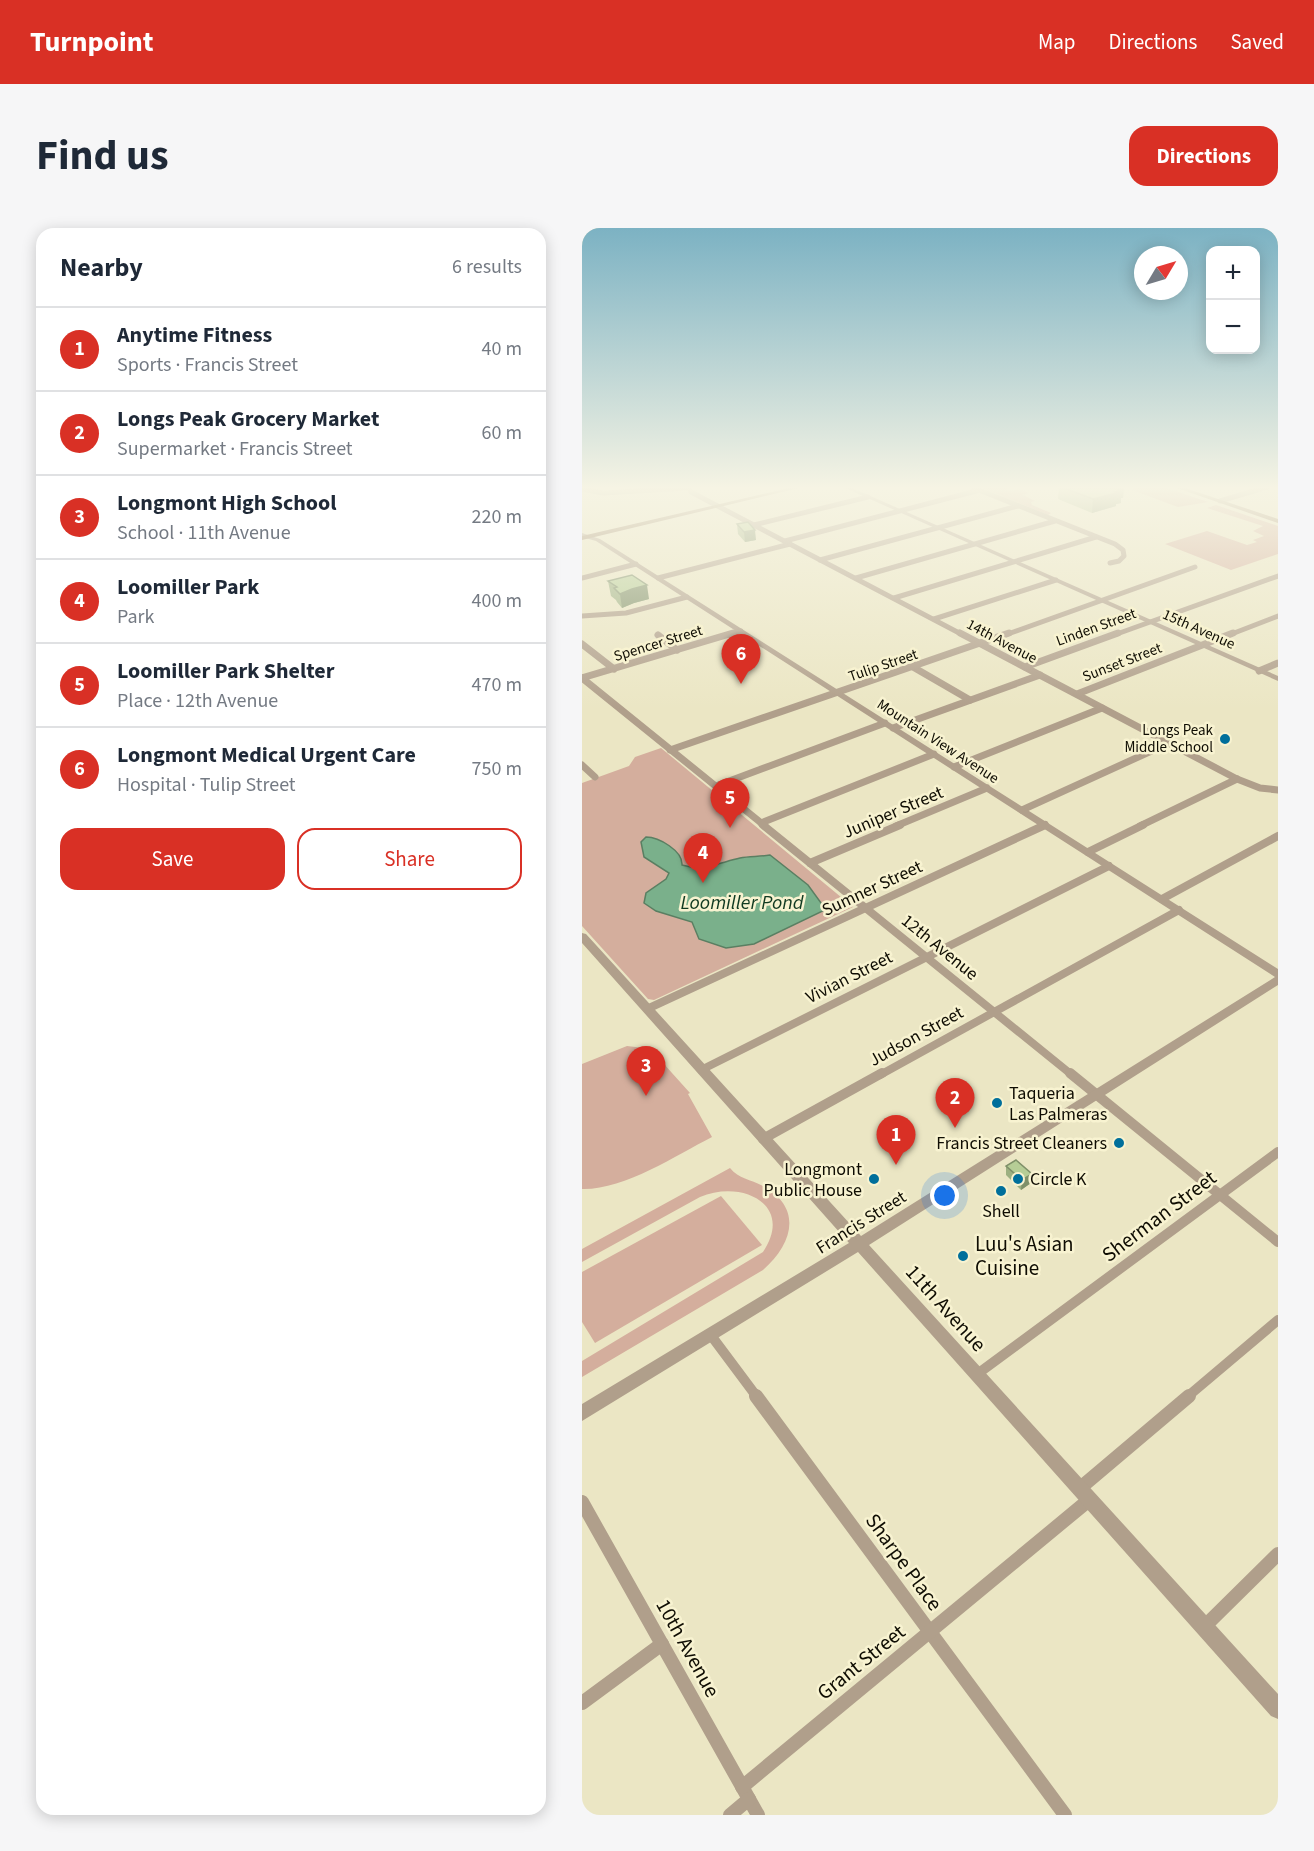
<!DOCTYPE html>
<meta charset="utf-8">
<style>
body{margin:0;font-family:"Source Sans 3",sans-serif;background:#f6f6f7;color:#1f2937}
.controls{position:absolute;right:18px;top:18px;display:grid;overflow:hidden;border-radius:12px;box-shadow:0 3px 15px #0003}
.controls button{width:54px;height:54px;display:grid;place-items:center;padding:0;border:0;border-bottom:2px solid #e0e1e3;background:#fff;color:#1f2937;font:30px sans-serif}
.compass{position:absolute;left:552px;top:18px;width:54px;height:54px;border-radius:50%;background:#fff;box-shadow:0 3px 15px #0003;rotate:52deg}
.you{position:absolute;left:363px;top:968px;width:21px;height:21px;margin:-15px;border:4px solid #fff;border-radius:50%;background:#1a73e8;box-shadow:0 0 0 9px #1a73e833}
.badge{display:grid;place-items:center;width:39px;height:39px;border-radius:50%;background:#d93025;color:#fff;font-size:20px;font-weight:700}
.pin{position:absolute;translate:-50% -50px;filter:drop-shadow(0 2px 3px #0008)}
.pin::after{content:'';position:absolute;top:32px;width:21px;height:18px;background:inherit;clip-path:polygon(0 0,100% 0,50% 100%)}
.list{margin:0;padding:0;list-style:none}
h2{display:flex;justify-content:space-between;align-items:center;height:78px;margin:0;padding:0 24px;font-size:26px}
h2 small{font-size:20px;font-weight:400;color:#747a83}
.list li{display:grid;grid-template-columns:39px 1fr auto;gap:18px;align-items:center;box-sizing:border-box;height:84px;padding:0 24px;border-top:2px solid #e0e1e3}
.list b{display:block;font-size:22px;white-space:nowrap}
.list p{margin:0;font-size:20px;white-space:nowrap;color:#747a83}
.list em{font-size:20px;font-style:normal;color:#747a83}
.actions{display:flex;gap:12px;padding:18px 24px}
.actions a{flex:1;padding:14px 0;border:2px solid #d93025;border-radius:18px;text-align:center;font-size:21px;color:#d93025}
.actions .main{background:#d93025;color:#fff}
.map{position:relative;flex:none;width:696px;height:1587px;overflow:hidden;border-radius:18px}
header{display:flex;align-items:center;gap:36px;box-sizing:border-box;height:84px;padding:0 30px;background:#d93025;color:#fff}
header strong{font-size:28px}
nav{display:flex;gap:33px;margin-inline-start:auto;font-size:21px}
.intro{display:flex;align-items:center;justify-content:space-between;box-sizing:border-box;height:144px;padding:0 36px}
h1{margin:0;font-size:42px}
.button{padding:15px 27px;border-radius:18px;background:#d93025;color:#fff;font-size:21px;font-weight:700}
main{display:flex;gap:36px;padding:0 36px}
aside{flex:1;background:#fff;border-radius:18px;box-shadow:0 3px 15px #0003}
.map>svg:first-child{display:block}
.green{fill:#d4ae9d}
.water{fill:#7ab08b;stroke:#5a7f62;stroke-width:1.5}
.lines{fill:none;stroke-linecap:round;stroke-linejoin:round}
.minor-far4{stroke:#b09f8b;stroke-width:5}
.minor-far3{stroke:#b09f8b;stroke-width:7}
.minor-far2{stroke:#b09f8b;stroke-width:8}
.minor-far1{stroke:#b09f8b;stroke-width:10}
.minor{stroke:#b09f8b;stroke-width:14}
.tertiary{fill:#b09f8b;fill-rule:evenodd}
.secondary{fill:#967d5f;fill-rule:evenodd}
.wall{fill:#9db081}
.shaded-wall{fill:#7f9069}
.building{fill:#b6cd96;stroke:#7f9069;stroke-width:1.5}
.poi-dot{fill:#006f9b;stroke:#f8f3d1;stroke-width:2}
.labels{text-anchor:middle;stroke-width:5;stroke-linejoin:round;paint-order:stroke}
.far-street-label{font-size:15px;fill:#0f0d03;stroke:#f8f3d1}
.far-poi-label{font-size:15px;fill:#0f0d03;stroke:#f8f3d1;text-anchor:end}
.street-label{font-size:18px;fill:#0f0d03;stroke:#f8f3d1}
.poi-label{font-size:18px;fill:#0f0d03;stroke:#f8f3d1;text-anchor:start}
.water-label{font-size:20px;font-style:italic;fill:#103a21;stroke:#f8f3d1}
.near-street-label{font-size:21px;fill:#0f0d03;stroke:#f8f3d1}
.near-poi-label{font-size:21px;fill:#0f0d03;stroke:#f8f3d1;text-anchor:start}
</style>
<header>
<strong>Turnpoint</strong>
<nav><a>Map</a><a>Directions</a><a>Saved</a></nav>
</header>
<div class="intro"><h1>Find us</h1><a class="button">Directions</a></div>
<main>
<aside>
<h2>Nearby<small>6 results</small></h2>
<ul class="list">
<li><span class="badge">1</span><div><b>Anytime Fitness</b><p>Sports · Francis Street</p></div><em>40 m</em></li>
<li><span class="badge">2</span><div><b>Longs Peak Grocery Market</b><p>Supermarket · Francis Street</p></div><em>60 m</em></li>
<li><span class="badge">3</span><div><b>Longmont High School</b><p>School · 11th Avenue</p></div><em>220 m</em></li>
<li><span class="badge">4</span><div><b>Loomiller Park</b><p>Park</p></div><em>400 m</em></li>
<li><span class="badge">5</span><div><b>Loomiller Park Shelter</b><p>Place · 12th Avenue</p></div><em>470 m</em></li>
<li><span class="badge">6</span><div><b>Longmont Medical Urgent Care</b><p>Hospital · Tulip Street</p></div><em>750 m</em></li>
</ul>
<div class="actions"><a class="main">Save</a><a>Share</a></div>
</aside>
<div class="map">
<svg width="696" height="1587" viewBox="0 0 696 1587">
<rect width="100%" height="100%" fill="#ebe6c4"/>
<g class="green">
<path d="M398,259H429L424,261L426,263L438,261L446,265L441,267L453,273L449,274L450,277L469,285L466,287Z"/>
<path d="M552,259H581L626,274L596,279L550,262Z"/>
<path d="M634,277L696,298V326L649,342L583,316L625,303L665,317L675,314L671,312L682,308L671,303L681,298L625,280Z"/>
<path d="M79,520L271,679L72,772L66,771L0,698V555L47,538L53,529Z"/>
<path d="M45,818L62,820L72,825L108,865L106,866L130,909C93,928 42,962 0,961V836Z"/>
<path d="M148,940C157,951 168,951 181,958C221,980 211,1016 181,1042L0,1149V1133L181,1024C213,976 159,951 118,969L0,1034V1021Z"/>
<path d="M139,968L180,1017L13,1115L0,1094V1044Z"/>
</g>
<path class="water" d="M64,609C77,609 101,623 100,637C121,644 139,634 158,630C168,628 178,629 188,627L226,657L239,675L247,680L172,716L144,720L117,711L110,694L74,683L62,675L64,665L84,651L87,645L62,629L59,614Z"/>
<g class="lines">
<g class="minor-far4">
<path d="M106,259L109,264L381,407"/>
<path d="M392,260L533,316L541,322L542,328L537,333L528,335"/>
<path d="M0,261L21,265L105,260"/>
<path d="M638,273L685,259"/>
<path d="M172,297L286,269"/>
<path d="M203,313L398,262"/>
<path d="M238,332L436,278"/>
<path d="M0,350L54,336"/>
<path d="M76,350L208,316"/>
<path d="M274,350L473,293"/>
<path d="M312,370L514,309"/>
<path d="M0,388L44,385L105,369"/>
<path d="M352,391L474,352"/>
<path d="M146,407L159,403"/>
<path d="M423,407L613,339"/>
<path d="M532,407L696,348"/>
<path d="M647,407L696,388"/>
</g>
<g class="minor-far3">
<path d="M378,405L655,551L678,560L696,562"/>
<path d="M76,407L95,422"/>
<path d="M0,416L32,441"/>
<path d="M331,439L388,472"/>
<path d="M443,439L536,405"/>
<path d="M677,443L696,435"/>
<path d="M0,450L183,598"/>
<path d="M0,450L151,405"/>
<path d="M495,466L651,405"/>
<path d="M311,500L458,447"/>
<path d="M88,522L427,405"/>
<path d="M0,537L13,549"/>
<path d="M372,539L520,480"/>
<path d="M134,558L303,495"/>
<path d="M440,582L587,515"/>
<path d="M179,595L352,526"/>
<path d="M314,598L405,560"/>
<path d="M460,598L463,597"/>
<path d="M558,598L655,551"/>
</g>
<g class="minor-far2">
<path d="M181,597L490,847"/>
<path d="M506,624L561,597"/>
<path d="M228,635L318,597"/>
<path d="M580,671L696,608"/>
<path d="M65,781L463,597"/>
<path d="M119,842L527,638"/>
<path d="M298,847L597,682"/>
</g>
<g class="minor-far1">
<path d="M488,845L696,1014"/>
<path d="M181,911L300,845"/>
<path d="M128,1106L175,1169"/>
<path d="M394,1147L696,924"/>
<path d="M605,1169L696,1092"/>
</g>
<g class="minor">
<path d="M174,1168L483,1587"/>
<path d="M497,1261L607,1168"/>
<path d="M0,1274L176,1587"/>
<path d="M622,1399L696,1326"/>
<path d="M0,1475L80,1416"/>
<path d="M160,1559L507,1272"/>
<path d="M148,1587L167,1571"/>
</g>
<g class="tertiary">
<path d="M261,259H268L696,448V453Z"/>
<path d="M0,305L18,311L696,741V757L287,1017L696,1466V1491L689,1488L276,1024L0,1193V1176L267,1015L0,715V705L4,706L279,1008L693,749L14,313L0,309Z"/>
</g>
<g class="secondary">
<path d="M211,259H221L0,312V308Z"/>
<path d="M592,259H600L696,291V295Z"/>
</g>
</g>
<g class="wall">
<path d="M477,259H542L541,270H539V275L534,276V278L510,285L476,271Z"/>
<path d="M155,296L174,312L163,314L156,306Z"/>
<path d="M26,353L67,371L52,375L40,380L35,374L34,372L29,368Z"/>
<path d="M424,938L449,955L439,962L424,947Z"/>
</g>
<g class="shaded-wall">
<path d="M535,259H542L541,270H539V275L534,276V278L510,285L511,271Z"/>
<path d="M173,302L174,312L163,314L162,304Z"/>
<path d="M65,357L67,371L52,375L40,380L38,366L50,361Z"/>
<path d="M450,946L449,955L439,962L440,952Z"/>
</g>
<g class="building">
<path d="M479,259H535L532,260L540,262L533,264L535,265L511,271Z"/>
<path d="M166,294L173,302L162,304L155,296Z"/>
<path d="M50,347L65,357L50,361L38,366L32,360L35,359L26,353Z"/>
<path d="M434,932L450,946L440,952L424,938Z"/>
</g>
<linearGradient id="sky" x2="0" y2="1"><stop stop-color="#7cb2c3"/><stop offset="0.54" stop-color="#f6f4e4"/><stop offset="1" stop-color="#f6f4e4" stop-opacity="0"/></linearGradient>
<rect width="696" height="481" fill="url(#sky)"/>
<g class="poi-dot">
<circle cx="643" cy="511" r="6"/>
<circle cx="415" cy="875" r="6"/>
<circle cx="537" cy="915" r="6"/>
<circle cx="292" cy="951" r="6"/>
<circle cx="436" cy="951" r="6"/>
<circle cx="419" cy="963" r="6"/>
<circle cx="381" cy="1028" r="6"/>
</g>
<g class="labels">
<g class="far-street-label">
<text transform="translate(514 399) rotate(-20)" y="5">Linden Street</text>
<text transform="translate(617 401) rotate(24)" y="5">15th Avenue</text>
<text transform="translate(420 413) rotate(28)" y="5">14th Avenue</text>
<text transform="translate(76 415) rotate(-17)" y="5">Spencer Street</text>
<text transform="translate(540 434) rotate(-21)" y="5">Sunset Street</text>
<text transform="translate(301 437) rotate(-19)" y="5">Tulip Street</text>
<text transform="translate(356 513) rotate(33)" y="5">Mountain View Avenue</text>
</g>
<g class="far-poi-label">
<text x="631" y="507">Longs Peak<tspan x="631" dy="17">Middle School</tspan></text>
</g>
<g class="street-label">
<text transform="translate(311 584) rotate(-23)" y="6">Juniper Street</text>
<text transform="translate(290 660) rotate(-25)" y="6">Sumner Street</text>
<text transform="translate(358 719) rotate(39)" y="6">12th Avenue</text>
<text transform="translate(267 749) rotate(-27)" y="6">Vivian Street</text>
<text transform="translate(334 808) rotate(-29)" y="6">Judson Street</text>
<text transform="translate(279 994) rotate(-32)" y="6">Francis Street</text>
</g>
<g class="poi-label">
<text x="427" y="871">Taqueria<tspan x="427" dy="21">Las Palmeras</tspan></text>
<text x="525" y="921" text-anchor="end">Francis Street Cleaners</text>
<text x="280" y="947" text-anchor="end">Longmont<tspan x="280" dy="21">Public House</tspan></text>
<text x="448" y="957">Circle K</text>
<text x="419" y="989" text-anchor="middle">Shell</text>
</g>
<g class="water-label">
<text x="160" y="681">Loomiller Pond</text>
</g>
<g class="near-street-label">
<text transform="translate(577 988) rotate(-37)" y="7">Sherman Street</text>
<text transform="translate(364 1080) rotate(48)" y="7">11th Avenue</text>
<text transform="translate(322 1334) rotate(54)" y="7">Sharpe Place</text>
<text transform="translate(106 1420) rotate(61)" y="7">10th Avenue</text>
<text transform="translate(279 1434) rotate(-39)" y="7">Grant Street</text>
</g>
<g class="near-poi-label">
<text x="393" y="1023">Luu's Asian<tspan x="393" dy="24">Cuisine</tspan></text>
</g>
</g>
</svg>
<div class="controls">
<button>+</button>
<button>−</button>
</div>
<svg class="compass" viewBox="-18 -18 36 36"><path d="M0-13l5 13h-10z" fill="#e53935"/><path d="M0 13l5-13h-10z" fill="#747a83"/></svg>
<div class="you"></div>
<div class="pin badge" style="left:314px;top:937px">1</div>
<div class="pin badge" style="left:373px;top:900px">2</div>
<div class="pin badge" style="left:64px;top:868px">3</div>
<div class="pin badge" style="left:121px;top:655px">4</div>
<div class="pin badge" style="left:148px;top:600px">5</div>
<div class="pin badge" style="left:159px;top:456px">6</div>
</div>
</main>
